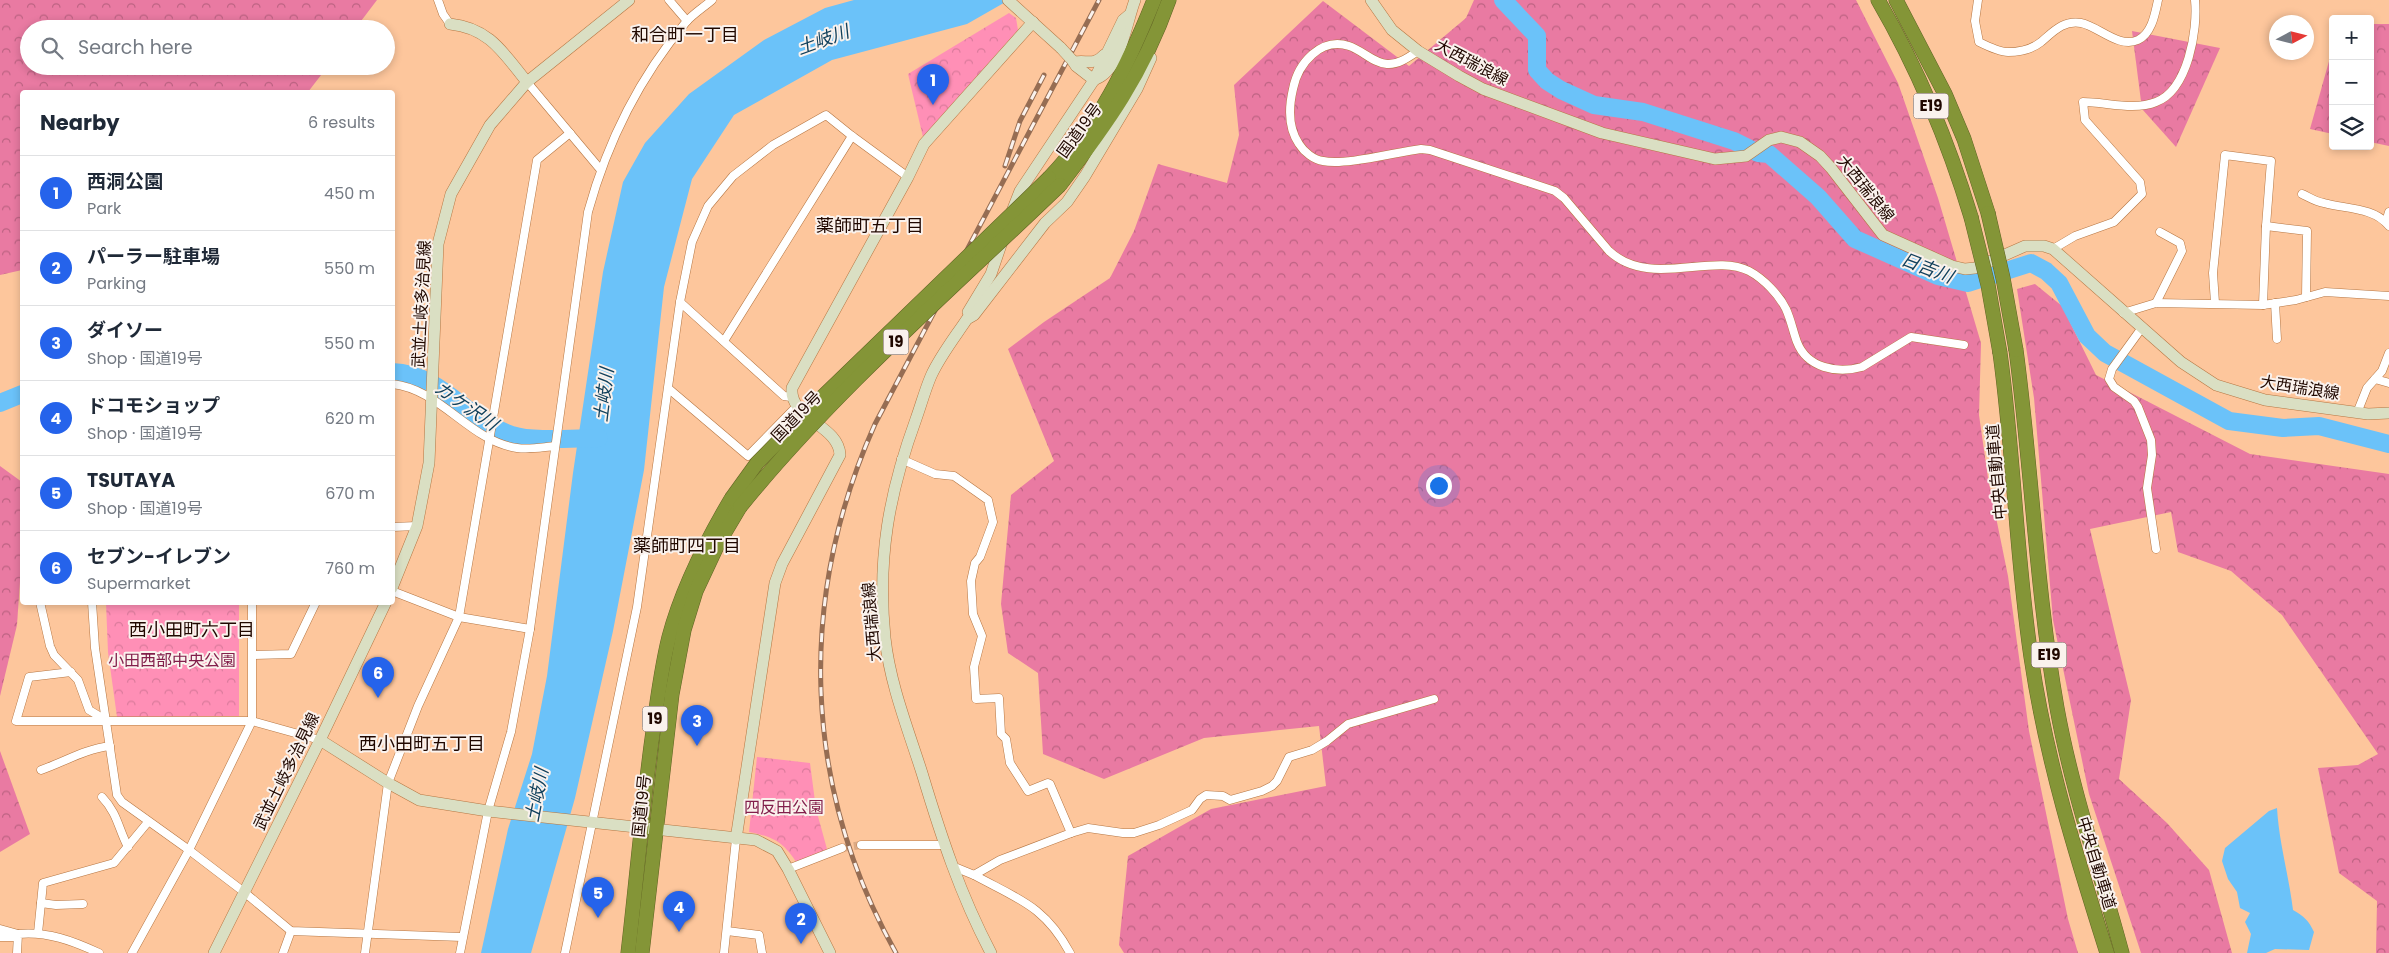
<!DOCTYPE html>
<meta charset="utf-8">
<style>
body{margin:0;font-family:Poppins,"Noto Sans JP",sans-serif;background:#f2f2f3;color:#1f2937}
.controls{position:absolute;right:15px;top:15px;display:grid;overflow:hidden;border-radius:5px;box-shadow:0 2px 8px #0003}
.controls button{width:45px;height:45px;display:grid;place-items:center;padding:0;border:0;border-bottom:1px solid #e0e1e3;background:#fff;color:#1f2937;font:25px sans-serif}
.compass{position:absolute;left:2269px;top:15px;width:45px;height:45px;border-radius:50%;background:#fff;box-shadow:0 2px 8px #0003;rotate:83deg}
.you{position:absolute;left:1438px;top:485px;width:18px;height:18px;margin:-12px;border:4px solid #fff;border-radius:50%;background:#1a73e8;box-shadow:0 0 0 8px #1a73e833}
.badge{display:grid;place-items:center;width:32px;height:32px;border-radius:50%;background:#2563eb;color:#fff;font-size:16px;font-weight:700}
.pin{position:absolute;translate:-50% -41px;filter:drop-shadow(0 1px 2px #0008)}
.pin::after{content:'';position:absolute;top:26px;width:18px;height:15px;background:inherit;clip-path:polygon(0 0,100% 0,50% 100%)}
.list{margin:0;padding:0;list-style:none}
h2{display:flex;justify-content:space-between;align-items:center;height:65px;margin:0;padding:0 20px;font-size:21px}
h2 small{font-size:16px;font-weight:400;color:#747a83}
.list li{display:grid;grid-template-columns:32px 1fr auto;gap:15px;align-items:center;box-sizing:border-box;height:75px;padding:0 20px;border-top:1px solid #e0e1e3}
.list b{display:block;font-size:19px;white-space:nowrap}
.list p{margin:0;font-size:16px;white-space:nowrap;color:#747a83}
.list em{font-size:16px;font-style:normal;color:#747a83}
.icon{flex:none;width:28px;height:28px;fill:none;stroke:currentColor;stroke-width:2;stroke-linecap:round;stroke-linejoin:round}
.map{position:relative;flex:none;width:2389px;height:953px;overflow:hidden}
.search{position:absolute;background:#fff;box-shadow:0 2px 8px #0003;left:20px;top:20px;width:375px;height:55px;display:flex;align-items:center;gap:12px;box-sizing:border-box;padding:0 18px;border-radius:28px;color:#747a83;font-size:19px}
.panel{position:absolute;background:#fff;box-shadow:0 2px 8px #0003;left:20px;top:90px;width:375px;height:515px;border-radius:5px}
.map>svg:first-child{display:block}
.forest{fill:url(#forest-crowns)}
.park{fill:url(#park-crowns)}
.water{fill:#6bc2f9}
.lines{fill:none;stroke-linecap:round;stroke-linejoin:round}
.river{stroke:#6bc2f9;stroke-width:18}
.street-tunnel{stroke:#dcaa85;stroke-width:8;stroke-dasharray:8 4;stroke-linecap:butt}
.street-casing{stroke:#b67642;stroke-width:9}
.secondary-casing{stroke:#b67642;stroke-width:12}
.highway-casing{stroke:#616424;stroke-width:15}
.street{stroke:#fff;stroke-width:8}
.secondary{stroke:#dadfc3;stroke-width:11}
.highway{stroke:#849537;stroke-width:14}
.rail-casing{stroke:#966d53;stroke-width:5}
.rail{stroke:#faf2ed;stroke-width:3;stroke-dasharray:9;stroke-linecap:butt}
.secondary-bridge-casing{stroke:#b67642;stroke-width:12;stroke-linecap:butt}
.highway-bridge-casing{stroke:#616424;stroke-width:15;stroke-linecap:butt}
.secondary-bridge{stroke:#dadfc3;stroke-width:11}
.highway-bridge{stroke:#849537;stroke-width:14}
.labels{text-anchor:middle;stroke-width:4;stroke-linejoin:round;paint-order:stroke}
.shield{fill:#faf2ed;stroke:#614e47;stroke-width:1}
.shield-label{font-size:15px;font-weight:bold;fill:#200800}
.street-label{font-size:16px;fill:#200800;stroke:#faf2ed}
.park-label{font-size:16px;fill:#821f4b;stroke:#faf2ed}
.neighbourhood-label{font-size:18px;fill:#200800;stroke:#faf2ed}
.water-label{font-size:18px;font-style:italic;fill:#10405c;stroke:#faf2ed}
</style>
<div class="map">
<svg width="2389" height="953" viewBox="0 0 2389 953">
<defs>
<pattern id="forest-crowns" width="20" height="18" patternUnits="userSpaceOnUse" patternTransform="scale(1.25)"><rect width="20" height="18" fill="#e97aa2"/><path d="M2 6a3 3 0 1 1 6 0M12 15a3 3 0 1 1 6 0" fill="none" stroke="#bc6282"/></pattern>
<pattern id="park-crowns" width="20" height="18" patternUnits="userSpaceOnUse" patternTransform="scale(1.25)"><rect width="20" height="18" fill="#ff8fb6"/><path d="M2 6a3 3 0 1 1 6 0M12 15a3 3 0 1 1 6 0" fill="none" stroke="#da7a9b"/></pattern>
</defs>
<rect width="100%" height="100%" fill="#fdc69c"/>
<g class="forest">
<path d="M0,0H377L355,29H29V66H328L308,92H22V270L0,275Z"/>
<path d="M1474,0H1856L1898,83L1938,198L1981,343L1979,415L1988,478L2008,576L2029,731L2068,919L2078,953H1124L1119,945L1128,856L1211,809L1326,786L1319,726L1204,738L1104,779L1043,754L1038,673L1008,653L1001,604L1011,495L1054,461L1008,349L1044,322L1110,278L1134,231L1158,164L1227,183L1239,135L1234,85L1323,1L1409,66L1466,18Z"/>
<path d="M2370,24H2389V146L2370,142Z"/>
<path d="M2132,31L2220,48L2176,147L2142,109Z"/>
<path d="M2333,47V134L2310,129Z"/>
<path d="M2035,284L2062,306L2096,375L2250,454L2389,474V953H2376L2377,901L2339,873L2318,768L2358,765L2378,754L2282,615L2231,571L2178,552L2171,512L2090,529L2131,700L2119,779L2167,823L2209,870L2232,953H2141L2089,794L2053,620L2034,398L2017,289Z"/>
<path d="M0,466L22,482V552L17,625L0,696Z"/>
<path d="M0,751L30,834L0,852Z"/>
</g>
<g class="park">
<path d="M1009,13L1016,18L1018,30L923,137L908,74Z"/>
<path d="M106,603H239V716L117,717L108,652Z"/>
<path d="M757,757L810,763L816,809L827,849L797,863C783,842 774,837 749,832Z"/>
</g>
<g class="water">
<path d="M854,0H1009L967,24L832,60L734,115L692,179L664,287L644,470L613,631L575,798L531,953H481L508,829L532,754L547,676L573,473L603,272L623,182L645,143L689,94L764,40L825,8Z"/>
<path d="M2277,808C2279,843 2289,876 2293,910C2304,916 2309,921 2314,932L2309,950L2275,949L2266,953H2247L2251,934L2245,922L2250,913L2240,908L2237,892L2228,879L2222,861L2225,848L2269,811Z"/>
</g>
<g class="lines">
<g class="river">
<path d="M1503,0L1537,36V70L1547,81L1561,90L1594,105L1643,112L1734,141L1758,153L1769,154L1818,197L1855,239L1938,276L1968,283L2031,263L2046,271L2059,283L2087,336L2105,353L2229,421L2283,428L2319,426L2389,444"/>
<path d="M392,372C444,374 466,421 512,435C532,442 576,438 599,438"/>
<path d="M0,403L22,394"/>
</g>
<path class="street-tunnel" d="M842,848L861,845"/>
<defs>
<g id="street">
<path d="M438,0L443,14L450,24"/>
<path d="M669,0L687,21"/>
<path d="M1978,0L1975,21L1979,42C1987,46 1999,52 2008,52C2020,52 2032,49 2041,42C2053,32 2063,20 2081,23C2098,26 2119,49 2138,40C2152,33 2155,14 2158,0"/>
<path d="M1418,51C1409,57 1398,65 1387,64C1373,63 1362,50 1349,46C1321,37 1298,63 1293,89C1289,106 1288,128 1299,144C1304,152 1314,160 1323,161C1345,166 1396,152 1421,149L1430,150L1555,191L1564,198L1609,251C1650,289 1712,252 1749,271C1764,279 1779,295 1786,309C1791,320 1793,331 1797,342C1807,368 1837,374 1862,367L1911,337L1964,345"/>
<path d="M527,82L600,169"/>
<path d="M2302,194C2309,197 2316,202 2324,203C2345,209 2374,207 2389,226"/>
<path d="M2386,222L2389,212"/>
<path d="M2053,249L2075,236L2114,222L2142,194L2140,182L2085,120L2083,102C2106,102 2134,111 2156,102C2188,90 2198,30 2195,0"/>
<path d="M680,302L784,396L791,397"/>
<path d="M2156,303L2182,251L2180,243L2160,232"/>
<path d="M2215,303L2213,273L2225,155L2271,161L2266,226L2307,231L2306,297"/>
<path d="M2275,303L2277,339"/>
<path d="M2263,305L2266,226"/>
<path d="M2123,313L2156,303L2263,305L2296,300L2325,292L2389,296"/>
<path d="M2141,329L2112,369L2109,379L2114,387L2134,401L2138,407L2151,440L2152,455L2147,488L2156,549"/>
<path d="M724,341L852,136"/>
<path d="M2375,379L2389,383"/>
<path d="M392,384C441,389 469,441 517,448C530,450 543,447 555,446"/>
<path d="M669,389L748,456L797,406"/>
<path d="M2357,413L2367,388L2382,371L2389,353"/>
<path d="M901,459L935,474L954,476L988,500L993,522L980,557L975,563L971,581L973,614L982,636L974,667L976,699L999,698L1001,734L1006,739L1010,763L1028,791L1048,783L1050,784L1071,833"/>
<path d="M392,527L417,526"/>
<path d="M392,591L459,617L530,629"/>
<path d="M40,602L50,646L54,655L78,680L89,710L104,719"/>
<path d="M92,602L95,648L117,795L122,802L189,850L244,892L291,931L462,937"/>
<path d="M253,655L291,654L316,602"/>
<path d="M71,672L29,677L16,721H252L320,740"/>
<path d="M41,770C64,762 85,749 110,746"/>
<path d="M102,797C118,814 118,828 128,847"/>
<path d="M861,845H944"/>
<path d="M952,866L974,875L1000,860L1071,833L1088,828L1123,833H1134L1159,825L1192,810L1200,799L1206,795L1223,796L1230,800L1262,791L1272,786L1277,781L1289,757L1312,750L1327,741L1348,724L1434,699"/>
<path d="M788,869L842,848"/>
<path d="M974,875C1018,899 1045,906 1070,953"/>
<path d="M41,903L56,905L83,904"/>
<path d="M0,929L18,934"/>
<path d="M727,931L759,935L762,953"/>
<path d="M38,933L43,883L114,863L148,822"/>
<path d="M0,937H16"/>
<path d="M17,953L18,934C47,931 73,941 99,953"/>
<path d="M132,953L189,850L252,721V602"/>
<path d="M283,953L291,931"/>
<path d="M365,953L388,783L418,706L459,617L537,160L570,133"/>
<path d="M460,953L488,811L511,732L530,629L588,212C607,143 639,78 686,22C693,14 704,7 712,0"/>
<path d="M565,953L637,607L680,302L692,242L708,206L733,176L773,145L826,115L852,136L908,177"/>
<path d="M724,953L736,839"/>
</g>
<g id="secondary">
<path d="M1008,0L1061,48"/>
<path d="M1371,0L1392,30L1418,51L1459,76L1483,89L1602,133L1715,159L1746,156L1769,140L1781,137L1800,142L1820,156L1831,168L1883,235L1952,266L1965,269L1975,268L2025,246H2044L2053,249L2181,362L2216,385L2265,400L2368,414L2389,413"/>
<path d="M450,24C490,28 504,54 527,82"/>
<path d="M1072,60L1076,66L1094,80"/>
<path d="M1075,62C1087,60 1094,66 1104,55"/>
<path d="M1096,79C1121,69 1126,23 1135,0"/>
<path d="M1011,214L1020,191L1094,80L1123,20L1129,15"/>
<path d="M968,312L991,274L1003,239"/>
<path d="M392,588L417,526L429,463L438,244L451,194L490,125L527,82L629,0"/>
<path d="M320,740L388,783L419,800L488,811L756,840L777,851L788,869L830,953"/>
<path d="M736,839L775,583L782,564L840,455C839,425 789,419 792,388L908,177L924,144L1033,22"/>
<path d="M214,953L320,740L386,602"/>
<path d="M991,953C960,894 941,836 922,773C908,729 890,684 885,638C877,558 889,493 916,419C921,405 925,390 931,376C940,356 955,337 967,319L974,315L1045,223L1067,202L1085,176L1137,89L1151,58"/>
</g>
<g id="highway">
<path d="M1878,0C1918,69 1948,141 1971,217"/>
<path d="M1896,0L1945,94L1964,139L1988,213"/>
<path d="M1049,178C1098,127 1128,65 1154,0"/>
<path d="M1060,185C1107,124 1143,74 1169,0"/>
<path d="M2016,350C2032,469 2036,589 2057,708C2072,791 2100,871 2122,953"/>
<path d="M2000,353C2014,454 2016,556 2031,657C2046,759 2076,855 2107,953"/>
<path d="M628,953C636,884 642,815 651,746C656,710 660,673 669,637C682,588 705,543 731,499"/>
<path d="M642,953L672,694L684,630L696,591L718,544L740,507"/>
</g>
</defs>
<use href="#street" class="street-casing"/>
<use href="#secondary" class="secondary-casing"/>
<use href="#highway" class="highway-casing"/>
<use href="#street" class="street"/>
<use href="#secondary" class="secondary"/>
<use href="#highway" class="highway"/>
<defs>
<g id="rail">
<path d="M1005,166L1020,121L1044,75"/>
<path d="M896,953C802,785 797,599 875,424L1099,0"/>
</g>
</defs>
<use href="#rail" class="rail-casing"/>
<use href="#rail" class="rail"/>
<defs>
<path id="secondary-bridge" d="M1061,48L1072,60"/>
<g id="highway-bridge">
<path d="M1988,213L2003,278L2016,350"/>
<path d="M1971,217L1988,285L2000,353"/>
<path d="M731,499L757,463L814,405L1049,178"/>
<path d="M740,507C834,391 952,289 1060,185"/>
</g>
</defs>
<use href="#secondary-bridge" class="secondary-bridge-casing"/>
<use href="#highway-bridge" class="highway-bridge-casing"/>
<use href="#secondary-bridge" class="secondary-bridge"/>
<use href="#highway-bridge" class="highway-bridge"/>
</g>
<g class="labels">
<g class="shield">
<rect x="1913.5" y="93.5" width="35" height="25" rx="4"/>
<rect x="883.5" y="329.5" width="25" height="25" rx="4"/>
<rect x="2031.5" y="642.5" width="35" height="25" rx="4"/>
<rect x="642.5" y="706.5" width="25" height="25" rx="4"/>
</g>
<g class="shield-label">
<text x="1931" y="111">E19</text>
<text x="896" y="347">19</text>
<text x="2049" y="660">E19</text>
<text x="655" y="724">19</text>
</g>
<g class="street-label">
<text transform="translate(1472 62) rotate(28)" y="6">大西瑞浪線</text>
<text transform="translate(1079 130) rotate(-54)" y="6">国道19号</text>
<text transform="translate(1866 188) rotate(51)" y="6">大西瑞浪線</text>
<text transform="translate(421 304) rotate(-87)" y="6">武並土岐多治見線</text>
<text transform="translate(2300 387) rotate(9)" y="6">大西瑞浪線</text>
<text transform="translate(796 416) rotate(-46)" y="6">国道19号</text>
<text transform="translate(1996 472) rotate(-95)" y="6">中央自動車道</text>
<text transform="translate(871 622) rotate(-95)" y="6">大西瑞浪線</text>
<text transform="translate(286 771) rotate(-64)" y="6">武並土岐多治見線</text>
<text transform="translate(641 806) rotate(-84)" y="6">国道19号</text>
<text transform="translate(2097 863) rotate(73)" y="6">中央自動車道</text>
</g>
<g class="park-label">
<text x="172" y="666">小田西部中央公園</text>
<text x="784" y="813">四反田公園</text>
</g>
<g class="neighbourhood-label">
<text x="685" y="41">和合町一丁目</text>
<text x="870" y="232">薬師町五丁目</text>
<text x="687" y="552">薬師町四丁目</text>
<text x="192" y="636">西小田町六丁目</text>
<text x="422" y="750">西小田町五丁目</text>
</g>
<g class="water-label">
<text transform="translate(823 40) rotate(-20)" y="6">土岐川</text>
<text transform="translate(1927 268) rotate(21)" y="6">日吉川</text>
<text transform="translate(604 395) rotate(-83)" y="6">土岐川</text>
<text transform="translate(466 406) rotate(34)" y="6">カケ沢川</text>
<text transform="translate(537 795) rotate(-79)" y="6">土岐川</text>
</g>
</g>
</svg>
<div class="controls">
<button>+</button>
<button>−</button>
<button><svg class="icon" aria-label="layers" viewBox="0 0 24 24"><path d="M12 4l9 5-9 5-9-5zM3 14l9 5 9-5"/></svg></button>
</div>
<svg class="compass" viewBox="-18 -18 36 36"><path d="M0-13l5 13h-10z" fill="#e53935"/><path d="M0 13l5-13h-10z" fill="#747a83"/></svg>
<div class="you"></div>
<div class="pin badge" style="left:933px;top:105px">1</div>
<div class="pin badge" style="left:801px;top:944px">2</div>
<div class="pin badge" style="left:697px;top:746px">3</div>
<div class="pin badge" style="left:679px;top:932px">4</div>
<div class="pin badge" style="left:598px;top:918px">5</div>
<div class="pin badge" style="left:378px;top:698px">6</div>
<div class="search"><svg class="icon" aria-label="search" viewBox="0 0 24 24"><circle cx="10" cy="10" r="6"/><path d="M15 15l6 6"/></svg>Search here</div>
<section class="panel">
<h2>Nearby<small>6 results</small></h2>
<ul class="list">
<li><span class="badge">1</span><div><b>西洞公園</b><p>Park</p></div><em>450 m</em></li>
<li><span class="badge">2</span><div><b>パーラー駐車場</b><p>Parking</p></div><em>550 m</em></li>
<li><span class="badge">3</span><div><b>ダイソー</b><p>Shop · 国道19号</p></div><em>550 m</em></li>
<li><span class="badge">4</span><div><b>ドコモショップ</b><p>Shop · 国道19号</p></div><em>620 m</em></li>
<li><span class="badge">5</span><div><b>TSUTAYA</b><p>Shop · 国道19号</p></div><em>670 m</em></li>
<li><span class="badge">6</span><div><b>セブン-イレブン</b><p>Supermarket</p></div><em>760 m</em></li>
</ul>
</section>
</div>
